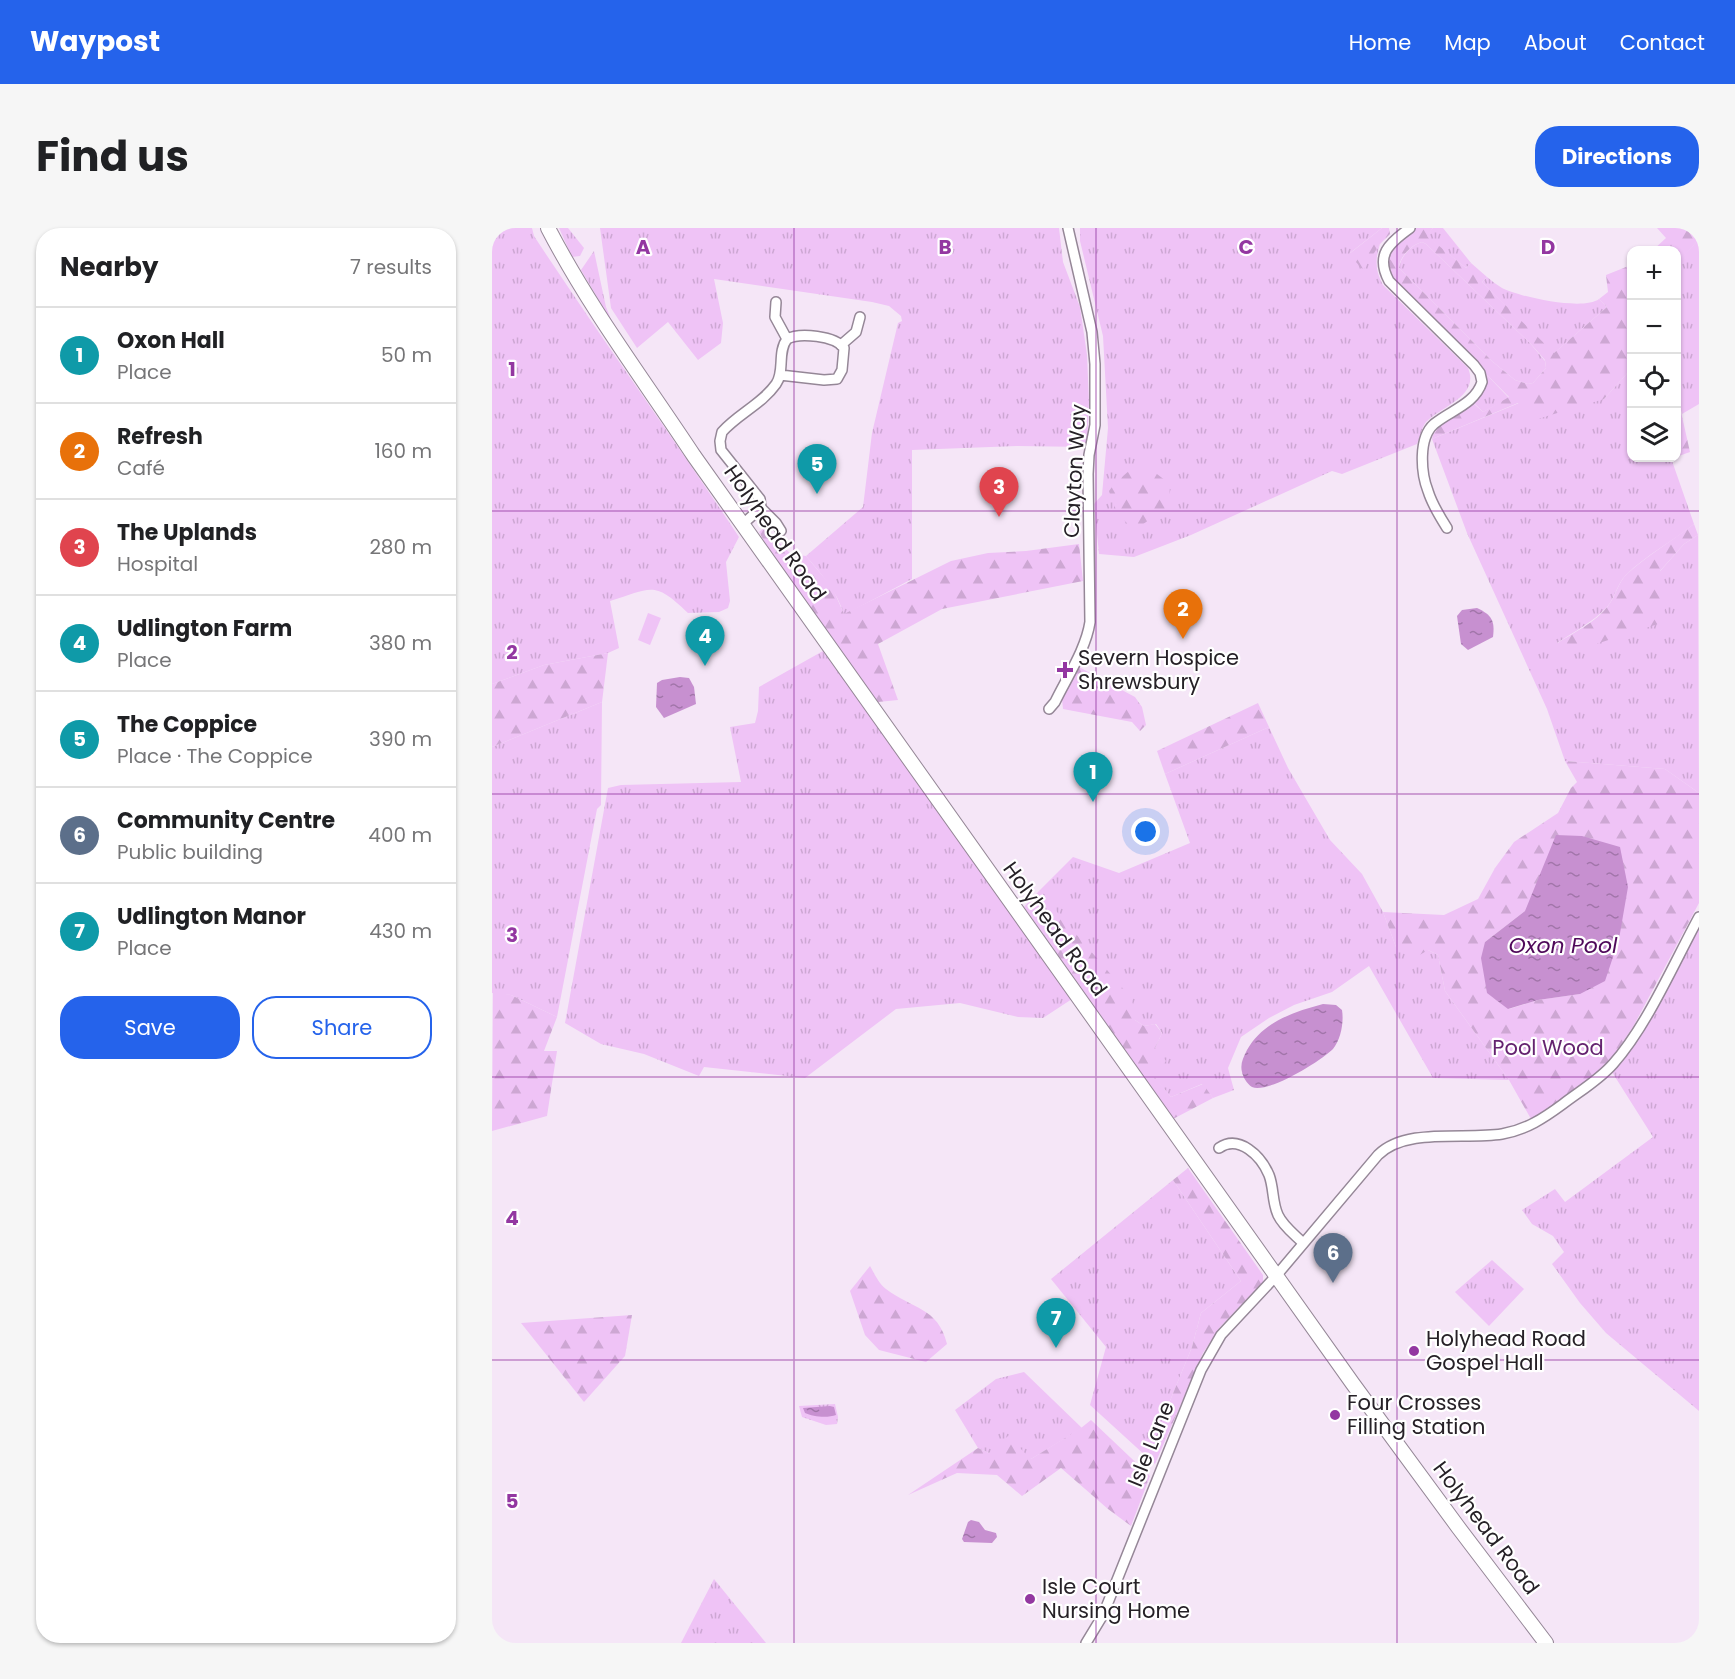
<!DOCTYPE html>
<meta charset="utf-8">
<style>
body{margin:0;font-family:Poppins,sans-serif;background:#f6f6f6;color:#202124}
.controls{position:absolute;right:18px;top:18px;display:grid;overflow:hidden;border-radius:12px;box-shadow:0 2px 4px #0004}
.controls button{width:54px;height:54px;display:grid;place-items:center;padding:0;border:0;border-bottom:2px solid #e0e0e0;background:#fff;color:#202124;font:30px sans-serif}
.you{position:absolute;left:654px;top:604px;width:21px;height:21px;margin:-15px;border:4px solid #fff;border-radius:50%;background:#1a73e8;box-shadow:0 0 0 9px #1a73e833}
.badge{display:grid;place-items:center;width:39px;height:39px;border-radius:50%;background:#2563eb;color:#fff;font-size:20px;font-weight:700}
.pin{position:absolute;translate:-50% -50px;filter:drop-shadow(0 2px 3px #0008)}
.pin::after{content:'';position:absolute;top:32px;width:21px;height:18px;background:inherit;clip-path:polygon(0 0,100% 0,50% 100%)}
.list{margin:0;padding:0;list-style:none}
h2{display:flex;justify-content:space-between;align-items:center;height:78px;margin:0;padding:0 24px;font-size:26px}
h2 small{font-size:20px;font-weight:400;color:#757577}
.list li{display:grid;grid-template-columns:39px 1fr auto;gap:18px;align-items:center;box-sizing:border-box;height:96px;padding:0 24px;border-top:2px solid #e0e0e0}
.list b{display:block;font-size:22px;white-space:nowrap}
.list p{margin:0;font-size:20px;white-space:nowrap;color:#757577}
.list em{font-size:20px;font-style:normal;color:#757577}
.actions{display:flex;gap:12px;padding:18px 24px}
.actions a{flex:1;padding:14px 0;border:2px solid #2563eb;border-radius:24px;text-align:center;font-size:21px;color:#2563eb}
.actions .main{background:#2563eb;color:#fff}
.icon{flex:none;width:33px;height:33px;fill:none;stroke:currentColor;stroke-width:2;stroke-linecap:round;stroke-linejoin:round}
.map{position:relative;flex:none;width:1207px;height:1415px;overflow:hidden;border-radius:24px}
header{display:flex;align-items:center;gap:36px;box-sizing:border-box;height:84px;padding:0 30px;background:#2563eb;color:#fff}
header strong{font-size:28px}
nav{display:flex;gap:33px;margin-inline-start:auto;font-size:21px}
.intro{display:flex;align-items:center;justify-content:space-between;box-sizing:border-box;height:144px;padding:0 36px}
h1{margin:0;font-size:42px}
.button{padding:15px 27px;border-radius:24px;background:#2563eb;color:#fff;font-size:21px;font-weight:700}
main{display:flex;gap:36px;padding:0 36px}
aside{flex:1;background:#fff;border-radius:24px;box-shadow:0 2px 4px #0004}
.map>svg:first-child{display:block}
.grass{fill:url(#grass-tufts)}
.forest{fill:url(#forest-firs);fill-rule:evenodd}
.pitch{fill:#efc3f6}
.water{fill:url(#water-ripples)}
.lines{fill:none;stroke-linecap:round;stroke-linejoin:round}
.minor-casing{stroke:#958797;stroke-width:12}
.secondary-casing{stroke:#958797;stroke-width:16}
.minor{stroke:#fff;stroke-width:9}
.secondary{stroke:#fff;stroke-width:14}
.grid{fill:none;stroke:#9337a1;stroke-width:1.5;stroke-opacity:0.55}
.poi-dot{fill:#9337a1;stroke:#fff;stroke-width:2}
.labels{text-anchor:middle;stroke-width:4.5;stroke-linejoin:round;paint-order:stroke}
.street-label{font-size:21px;fill:#262127;stroke:#fff}
.poi-label{font-size:21px;fill:#262127;stroke:#fff;text-anchor:start}
.park-label{font-size:21px;fill:#652370;stroke:#fff}
.water-label{font-size:22px;font-style:italic;fill:#4f095a;stroke:#fff}
.grid-label{font-size:20px;text-anchor:middle;font-weight:bold;fill:#9337a1;stroke:#fff;stroke-width:4.5;stroke-linejoin:round;paint-order:stroke}
</style>
<header>
<strong>Waypost</strong>
<nav><a>Home</a><a>Map</a><a>About</a><a>Contact</a></nav>
</header>
<div class="intro"><h1>Find us</h1><a class="button">Directions</a></div>
<main>
<aside>
<h2>Nearby<small>7 results</small></h2>
<ul class="list">
<li><span class="badge" style="background:#0f9aa8">1</span><div><b>Oxon Hall</b><p>Place</p></div><em>50 m</em></li>
<li><span class="badge" style="background:#e8710a">2</span><div><b>Refresh</b><p>Café</p></div><em>160 m</em></li>
<li><span class="badge" style="background:#e0444e">3</span><div><b>The Uplands</b><p>Hospital</p></div><em>280 m</em></li>
<li><span class="badge" style="background:#0f9aa8">4</span><div><b>Udlington Farm</b><p>Place</p></div><em>380 m</em></li>
<li><span class="badge" style="background:#0f9aa8">5</span><div><b>The Coppice</b><p>Place · The Coppice</p></div><em>390 m</em></li>
<li><span class="badge" style="background:#5c6f8a">6</span><div><b>Community Centre</b><p>Public building</p></div><em>400 m</em></li>
<li><span class="badge" style="background:#0f9aa8">7</span><div><b>Udlington Manor</b><p>Place</p></div><em>430 m</em></li>
</ul>
<div class="actions"><a class="main">Save</a><a>Share</a></div>
</aside>
<div class="map">
<svg width="1207" height="1415" viewBox="0 0 1207 1415">
<defs>
<pattern id="grass-tufts" width="24" height="20" patternUnits="userSpaceOnUse" patternTransform="scale(1.5)"><rect width="24" height="20" fill="#efc3f6"/><path d="M3 7l-1-3M5 7V3M7 7l1-3M15 17l-1-3M17 17v-4M19 17l1-3" fill="none" stroke="#cda7d3"/></pattern>
<pattern id="forest-firs" width="22" height="20" patternUnits="userSpaceOnUse" patternTransform="scale(1.5)"><rect width="22" height="20" fill="#efc3f6"/><path d="M5 1l3.5 6h-7zM16 11l3.5 6h-7z" fill="#cda7d3"/></pattern>
<pattern id="water-ripples" width="26" height="14" patternUnits="userSpaceOnUse" patternTransform="scale(1.5)"><rect width="26" height="14" fill="#c790d0"/><path d="M2 4q2-2 4 0t4 0M15 11q2-2 4 0t4 0" fill="none" stroke="#a175a9"/></pattern>
</defs>
<rect width="100%" height="100%" fill="#f5e6f7"/>
<g class="grass">
<path d="M0,0H40L42,8C109,110 180,208 247,309L234,334L238,373L236,380L227,384L196,385C162,352 160,360 118,373L127,420L116,425L52,437L0,456Z"/>
<path d="M67,0H76L92,20L88,28L80,29Z"/>
<path d="M108,0H567L571,34L588,79L595,127L597,174L595,219L525,218L420,222V351L352,387C345,363 330,347 314,328L371,279L380,205L406,95L410,93L409,88L397,78L380,74L222,51L231,95L229,115L206,132L176,94L145,120L119,80Z"/>
<path d="M588,0H890L858,25L881,26L888,16C883,31 883,43 891,57L976,140C988,168 950,178 934,194C930,199 928,209 925,216L850,246L840,243L699,307L642,329L607,326L602,276L610,267L616,200L611,108L588,13Z"/>
<path d="M941,0H951L979,35L974,40L934,8Z"/>
<path d="M1207,11V176L1190,186L1184,166V36Z"/>
<path d="M930,14L934,16L1038,115L1053,133L1054,140L1041,155L1036,156L1023,152L1001,134L907,40C909,28 918,18 930,14Z"/>
<path d="M102,23L114,79L121,96L89,42Z"/>
<path d="M995,49C1000,53 1005,57 1010,60C1028,69 1091,83 1107,71L1115,79L1061,126L990,54Z"/>
<path d="M1139,141L1140,230H1179L1202,296C1180,314 1154,327 1134,347C1125,356 1123,370 1115,379C1101,394 1082,404 1065,415L1104,416L1192,316L1206,307L1207,565L1173,541L1073,533L1055,481L975,305L940,211L1027,175L1112,171Z"/>
<path d="M993,145L1017,170L991,184L982,175C991,165 993,159 993,145Z"/>
<path d="M331,423L580,771L551,790L526,789L468,775L404,781L313,850L212,839L207,848L152,826L109,816L73,795L116,560L129,557L249,554L238,499L263,495L266,483L267,459Z"/>
<path d="M110,474L109,577L105,581L65,789L19,767L0,765V519Z"/>
<path d="M777,499L796,540L838,612L870,646L891,684L904,719L936,722L946,727L953,763L1017,852L941,850L877,738L840,764L802,777L777,790L749,809L736,840L742,862L721,870L710,856L679,869L660,847L663,820L670,805L664,796L652,798L643,792L547,663L581,629L627,645L698,615L673,546Z"/>
<path d="M1207,700V1183L1114,1105L1088,1075L1060,1036L1072,1024L1061,1008L1040,996L1030,982L1063,961L1073,974L1161,909L1120,844L1153,801Z"/>
<path d="M681,952L749,1053L709,1085L700,1119L655,1229L598,1177L614,1119L559,1051Z"/>
<path d="M1000,1032L1032,1061L997,1098L963,1064Z"/>
<path d="M532,1144L590,1200L539,1231L497,1225L486,1220L463,1182L504,1151Z"/>
<path d="M343,1176L346,1189L345,1196L334,1197L310,1189L307,1178Z"/>
<path d="M222,1351L274,1415H189Z"/>
</g>
<g class="forest">
<path d="M890,0H897L898,6L888,16L871,42L857,26Z"/>
<path d="M924,0H941L935,8L974,40L979,35L995,49L990,54L1062,125L1115,79L1107,71L1116,64L1114,47L1139,37V141L1112,171L1042,192L1026,175L940,211C942,197 970,183 981,175L991,184L1017,169L902,54C886,29 904,15 924,0ZM930,14L934,16L1038,115L1053,132L1054,140L1041,155L1036,156L1023,152L1001,134L907,40C908,28 918,18 930,14Z"/>
<path d="M1165,0H1207V11L1185,36L1184,22H1161L1174,10Z"/>
<path d="M1185,166L1198,224L1184,229Z"/>
<path d="M638,242L661,243L678,256L677,278C665,285 656,294 643,301C628,292 622,280 617,263L623,255Z"/>
<path d="M1202,296L1206,307L1192,316L1168,343C1179,369 1179,370 1166,396L1104,416H1064C1081,405 1104,394 1116,378C1124,368 1126,354 1135,346C1156,327 1180,313 1202,296Z"/>
<path d="M272,300L299,326L314,328L340,359L352,386L459,333L496,325L534,323L587,316L591,353L450,381L386,416L406,472L386,474L278,324L267,304Z"/>
<path d="M116,425L110,474L0,519V456L52,437Z"/>
<path d="M587,439L643,469L650,479L654,497L648,503L640,494L571,481L570,471Z"/>
<path d="M766,475L777,499L673,546L665,523Z"/>
<path d="M1073,533L1173,541L1207,565V675L1141,799L1120,830L1104,846L1053,883L1039,891L1017,852L953,763L946,727L936,722L926,728L904,719L891,684L952,687L986,671L1003,640L1022,614L1066,585L1079,560L1085,554ZM1033,683L1088,766L1046,772L1017,781L993,714Z"/>
<path d="M547,663L640,771L643,792L652,798L663,796L670,805L663,820L674,833L661,847L679,869L711,856L721,870L681,891L532,679Z"/>
<path d="M1,764L19,767L65,789L52,823H65L55,888L0,903Z"/>
<path d="M696,940L771,1047V1054L728,1099L711,1125L663,1236L655,1229L700,1119L709,1085L749,1053L681,952Z"/>
<path d="M378,1038C382,1045 387,1056 394,1061C420,1081 446,1079 455,1116L434,1134L387,1122L373,1107L358,1063Z"/>
<path d="M140,1087L133,1128L92,1174L29,1095Z"/>
<path d="M599,1192L658,1248L639,1298L616,1281L569,1240L530,1268L505,1247L465,1245L416,1267L486,1220L497,1225L516,1208L539,1231L589,1200Z"/>
</g>
<path class="pitch" d="M156,385L169,390L158,417L146,412Z"/>
<g class="water">
<path d="M985,380C1000,387 1003,393 1001,409L976,422L969,416L965,388L970,382Z"/>
<path d="M188,449L197,450L202,459L204,476L172,490L164,479L165,455L170,452Z"/>
<path d="M1064,607L1090,608L1128,619L1136,659L1127,711L1113,753L1088,766L1046,772L1016,781L995,765L989,730L993,714L1033,683Z"/>
<path d="M831,776L844,777L850,782C852,794 849,811 841,821C829,833 776,866 760,859C755,856 751,849 750,844C748,836 751,830 755,822C771,794 801,784 831,776Z"/>
<path d="M338,1178L342,1179L344,1187C336,1190 321,1189 313,1185L311,1180Z"/>
<path d="M479,1292L487,1294L493,1302L504,1305L505,1309L500,1315L472,1314L470,1311L476,1294Z"/>
</g>
<g class="lines">
<defs>
<g id="minor">
<path d="M918,0C897,15 883,27 897,53L982,137L988,145L990,154C983,176 959,182 942,196C926,210 929,245 936,263C940,276 948,289 955,300"/>
<path d="M284,74L283,89L295,111"/>
<path d="M349,117L364,104L368,89"/>
<path d="M269,280L268,271L229,222L228,213L230,204C246,186 270,176 284,156C293,143 285,124 295,111C308,104 343,108 352,120L350,142L345,151L332,152L288,147"/>
<path d="M252,295L269,280L284,295L289,303"/>
<path d="M557,481L563,474C575,449 594,421 598,394L596,246L597,227L603,197V136L600,104L576,0"/>
<path d="M727,920C747,906 769,928 777,947C782,960 780,974 786,987C791,998 802,1006 811,1015"/>
<path d="M594,1415L611,1387L709,1142L729,1107L784,1048L886,927C914,899 973,912 1010,906C1034,902 1052,890 1071,876C1088,863 1107,852 1121,836C1155,798 1182,735 1207,689"/>
</g>
<path id="secondary" d="M56,0C98,81 152,152 202,228L861,1156L966,1299L1054,1415"/>
</defs>
<use href="#minor" class="minor-casing"/>
<use href="#secondary" class="secondary-casing"/>
<use href="#minor" class="minor"/>
<use href="#secondary" class="secondary"/>
</g>
<path class="grid" d="M302,0V1415M604,0V1415M905,0V1415M0,283H1207M0,566H1207M0,849H1207M0,1132H1207"/>
<g class="poi-dot">
<path d="M570 433h6v6h6v6h-6v6h-6v-6h-6v-6h6z"/>
<circle cx="922" cy="1123" r="6"/>
<circle cx="843" cy="1187" r="6"/>
<circle cx="538" cy="1371" r="6"/>
</g>
<g class="labels">
<g class="street-label">
<text transform="translate(583 243) rotate(-87)" y="7">Clayton Way</text>
<text transform="translate(283 305) rotate(55)" y="7">Holyhead Road</text>
<text transform="translate(563 701) rotate(54)" y="7">Holyhead Road</text>
<text transform="translate(659 1216) rotate(-68)" y="7">Isle Lane</text>
<text transform="translate(994 1300) rotate(53)" y="7">Holyhead Road</text>
</g>
<g class="poi-label">
<text x="586" y="437">Severn Hospice<tspan x="586" dy="24">Shrewsbury</tspan></text>
<text x="934" y="1118">Holyhead Road<tspan x="934" dy="24">Gospel Hall</tspan></text>
<text x="855" y="1182">Four Crosses<tspan x="855" dy="24">Filling Station</tspan></text>
<text x="550" y="1366">Isle Court<tspan x="550" dy="24">Nursing Home</tspan></text>
</g>
<g class="park-label">
<text x="1056" y="827">Pool Wood</text>
</g>
<g class="water-label">
<text x="1071" y="725">Oxon Pool</text>
</g>
</g>
<g class="grid-label">
<text x="151" y="26">A</text>
<text x="453" y="26">B</text>
<text x="754" y="26">C</text>
<text x="1056" y="26">D</text>
<text x="20" y="148">1</text>
<text x="20" y="431">2</text>
<text x="20" y="714">3</text>
<text x="20" y="997">4</text>
<text x="20" y="1280">5</text>
</g>
</svg>
<div class="controls">
<button>+</button>
<button>−</button>
<button><svg class="icon" aria-label="locate" viewBox="0 0 24 24"><circle cx="12" cy="12" r="6"/><path d="M12 2v4M12 18v4M2 12h4M18 12h4"/></svg></button>
<button><svg class="icon" aria-label="layers" viewBox="0 0 24 24"><path d="M12 4l9 5-9 5-9-5zM3 14l9 5 9-5"/></svg></button>
</div>
<div class="you"></div>
<div class="pin badge" style="left:601px;top:574px;background:#0f9aa8">1</div>
<div class="pin badge" style="left:691px;top:411px;background:#e8710a">2</div>
<div class="pin badge" style="left:507px;top:289px;background:#e0444e">3</div>
<div class="pin badge" style="left:213px;top:438px;background:#0f9aa8">4</div>
<div class="pin badge" style="left:325px;top:266px;background:#0f9aa8">5</div>
<div class="pin badge" style="left:841px;top:1055px;background:#5c6f8a">6</div>
<div class="pin badge" style="left:564px;top:1120px;background:#0f9aa8">7</div>
</div>
</main>
